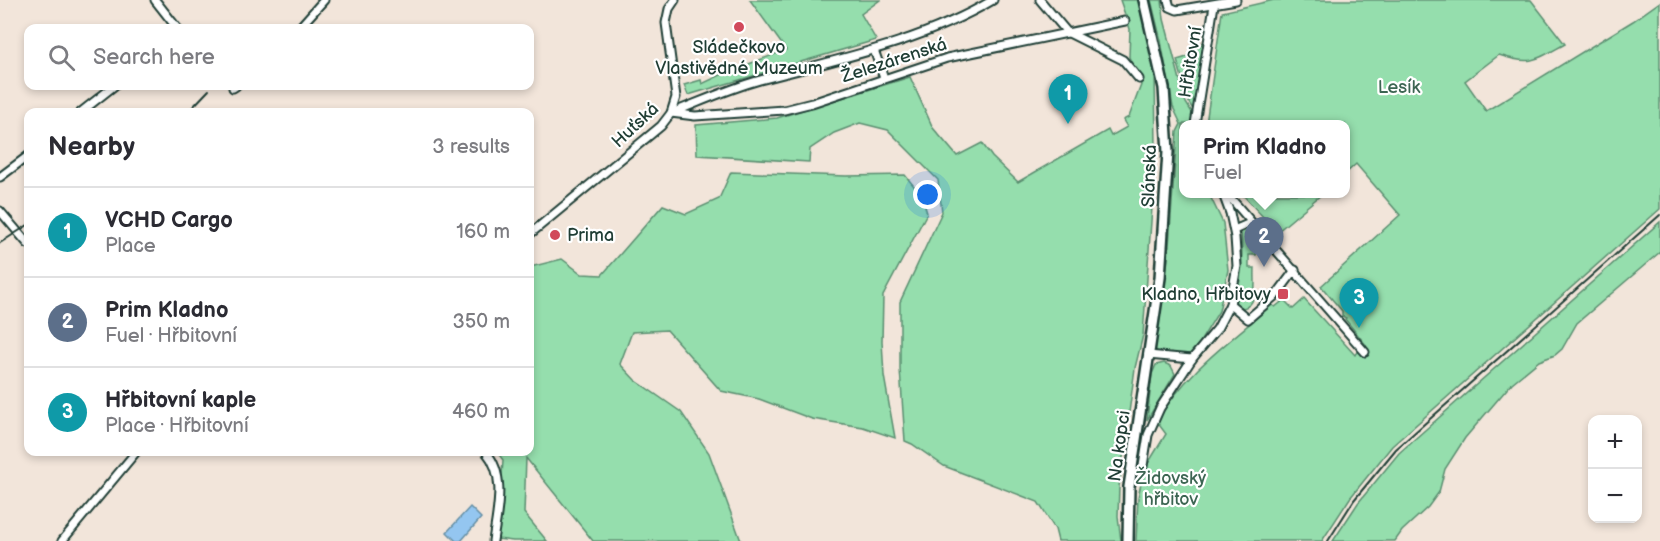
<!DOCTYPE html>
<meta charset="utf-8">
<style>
body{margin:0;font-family:"Balsamiq Sans",sans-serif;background:#f2f2f3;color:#2b2b33}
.controls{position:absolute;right:18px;bottom:18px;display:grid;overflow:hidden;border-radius:12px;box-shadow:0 3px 9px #0003}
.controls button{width:54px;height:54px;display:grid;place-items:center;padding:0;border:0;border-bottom:2px solid #e1e1e2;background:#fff;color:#2b2b33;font:30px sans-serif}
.you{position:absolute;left:928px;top:195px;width:21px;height:21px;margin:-15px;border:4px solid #fff;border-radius:50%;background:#1a73e8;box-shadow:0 0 0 9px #1a73e833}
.badge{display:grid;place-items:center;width:39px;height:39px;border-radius:50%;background:#1a73e8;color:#fff;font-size:20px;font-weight:700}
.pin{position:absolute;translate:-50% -50px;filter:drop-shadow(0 2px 3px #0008)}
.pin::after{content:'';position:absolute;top:32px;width:21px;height:18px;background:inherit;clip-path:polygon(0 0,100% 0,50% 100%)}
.popup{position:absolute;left:1179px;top:120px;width:171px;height:78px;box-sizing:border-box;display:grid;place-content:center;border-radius:12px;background:#fff;filter:drop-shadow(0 2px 4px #0005);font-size:20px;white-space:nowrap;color:#7c7c81}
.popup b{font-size:22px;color:#2b2b33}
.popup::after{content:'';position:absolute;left:50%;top:100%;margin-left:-12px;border:12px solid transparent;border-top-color:#fff}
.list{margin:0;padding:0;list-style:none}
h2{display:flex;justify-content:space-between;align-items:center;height:78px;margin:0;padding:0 24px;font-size:26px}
h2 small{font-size:20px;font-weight:400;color:#7c7c81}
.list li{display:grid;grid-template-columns:39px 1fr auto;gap:18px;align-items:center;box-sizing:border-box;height:90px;padding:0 24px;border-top:2px solid #e1e1e2}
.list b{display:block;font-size:22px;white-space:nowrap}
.list p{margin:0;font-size:20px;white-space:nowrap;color:#7c7c81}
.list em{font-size:20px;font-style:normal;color:#7c7c81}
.icon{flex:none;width:33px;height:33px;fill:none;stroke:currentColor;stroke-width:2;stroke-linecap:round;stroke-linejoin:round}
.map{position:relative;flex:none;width:1660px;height:541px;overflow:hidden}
.search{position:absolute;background:#fff;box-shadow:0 3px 9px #0003;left:24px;top:24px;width:510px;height:66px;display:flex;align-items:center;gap:15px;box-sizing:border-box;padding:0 21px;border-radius:12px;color:#7c7c81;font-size:22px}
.panel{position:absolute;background:#fff;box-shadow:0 3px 9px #0003;left:24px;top:108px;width:510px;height:348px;border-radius:12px}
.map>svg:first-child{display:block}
.green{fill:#95dead;stroke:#5a8e70;stroke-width:1.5}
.water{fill:#94c6f0;stroke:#658fa5;stroke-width:1.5}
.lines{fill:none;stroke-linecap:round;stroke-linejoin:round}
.street-casing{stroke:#1f3d34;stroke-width:11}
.secondary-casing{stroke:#1f3d34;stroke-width:14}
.street{stroke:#fff;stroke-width:7}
.secondary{stroke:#fff;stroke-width:9}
.rail{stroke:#1f3d34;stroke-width:2}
.poi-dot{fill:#d1495b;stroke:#fff;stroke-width:2}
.labels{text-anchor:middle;stroke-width:4.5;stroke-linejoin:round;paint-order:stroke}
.poi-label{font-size:18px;fill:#1f3d34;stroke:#fff}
.street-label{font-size:18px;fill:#1f3d34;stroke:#fff}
.park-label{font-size:18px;fill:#3c6552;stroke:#fff}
</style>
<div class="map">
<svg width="1660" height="541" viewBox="0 0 1660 541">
<rect width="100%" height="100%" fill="#f2e5da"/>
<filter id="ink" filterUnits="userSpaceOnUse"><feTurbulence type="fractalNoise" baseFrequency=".0167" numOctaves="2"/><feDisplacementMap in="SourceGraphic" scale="12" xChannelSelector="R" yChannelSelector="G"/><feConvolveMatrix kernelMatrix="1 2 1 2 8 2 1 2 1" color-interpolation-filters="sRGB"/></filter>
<g filter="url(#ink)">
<g class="green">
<path d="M750,0H880L861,14L876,40L688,95L684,85L701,80L702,84L725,73L786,50Z"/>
<path d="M1120,0H1138L1155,73L1156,149L1151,158L1152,207L1143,335L1135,368L1119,487L1118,516L1121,541H1058L1055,529L1038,502L944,466L912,444L905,441L900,369V302L942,212L938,180L888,130L860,123L834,133L810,149L809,162L697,155L696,125L777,118L910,77L933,128L957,156L982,143L992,157L1018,182L1108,130L1111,136L1127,127L1123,120L1129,117L1141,85L1129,57L1130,29Z"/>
<path d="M1151,0H1162L1164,19L1186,103L1193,114L1192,124H1183V194H1209L1223,223L1228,270L1219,311L1200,342L1188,356L1156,352L1154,342L1168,260L1177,132L1181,124L1173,107L1161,41Z"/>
<path d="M1274,0H1531L1565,44C1536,60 1532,66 1499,55L1465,81L1486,111L1633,21L1660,2V209L1392,446L1350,498L1322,541H1136L1138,497L1144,470L1166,434L1157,422C1185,372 1229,342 1272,305L1275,307L1284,300L1293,309L1304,299L1355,355L1366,345L1345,319L1346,318L1342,316V311L1321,286L1400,215L1356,164L1345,174V124H1206L1222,12Z"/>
<path d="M1204,42L1194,111L1189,103L1177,60L1187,57Z"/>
<path d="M731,172L846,176L905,175L922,196L927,213L883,296L882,341L884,376L895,438L863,427L812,419L759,399L721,391L667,330L632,332L620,364L635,380L681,412L709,453L741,541H593L526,458L524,513L547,541H513L498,539L503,460L497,452H530V267L562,259L582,274L602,275L663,205L686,214L719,199Z"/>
<path d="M1242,194H1322L1277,232Z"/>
<path d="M1660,222V252L1577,323L1562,349L1555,355L1539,361L1512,383L1465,438L1445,469L1439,492L1428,507L1402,531L1395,541H1333L1358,503L1399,453Z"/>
<path d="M1249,227L1256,233L1254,250H1257L1256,255H1249V268H1255C1254,281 1259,305 1243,308L1235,303C1242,280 1243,256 1241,232V229Z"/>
<path d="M1164,363L1171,366L1175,374L1147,420L1152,374L1156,365Z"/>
</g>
<path class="water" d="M470,507L481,518L461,541H456L447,532Z"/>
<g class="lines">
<defs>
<g id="street">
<path d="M155,0L177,28"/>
<path d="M1040,0L1067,32L1123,60L1139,79"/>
<path d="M1168,0L1170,7L1177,10L1236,0"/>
<path d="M299,28L324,0"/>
<path d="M874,50L884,78"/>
<path d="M233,88L236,86"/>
<path d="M81,112L114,86"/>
<path d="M674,112C702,101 731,88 760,80C839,59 922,42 993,0"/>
<path d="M671,113L695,116L784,110L812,103L947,58L1125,21"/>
<path d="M1195,124L1214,5"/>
<path d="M0,177L28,156"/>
<path d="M1227,194L1365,352"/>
<path d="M0,211L28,244"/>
<path d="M1234,230L1248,224L1256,226"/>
<path d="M530,234L661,126L671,113L676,97L666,23L669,9L675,0"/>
<path d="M1230,304L1248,319L1277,294L1295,270"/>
<path d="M1148,355L1192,359"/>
<path d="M486,452C507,476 497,512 493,541"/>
<path d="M1143,466L1148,435L1160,408L1192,359L1217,329L1230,304L1237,266L1235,237L1230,213L1223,194"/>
<path d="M62,541L136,452"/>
</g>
<path id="secondary" d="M1128,541L1129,487L1160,278L1168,152L1164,88L1144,0"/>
</defs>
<use href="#street" class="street-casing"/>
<use href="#secondary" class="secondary-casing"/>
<use href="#street" class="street"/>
<use href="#secondary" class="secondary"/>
<g class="rail">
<path d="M188,112L209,90"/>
<path d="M0,243L28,225"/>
<path d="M1328,541L1354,500L1396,449L1660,215"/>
</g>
</g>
</g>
<g class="poi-dot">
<circle cx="739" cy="27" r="6"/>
<circle cx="555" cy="235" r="6"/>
<rect x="1277" y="288" width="12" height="12" rx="3"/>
</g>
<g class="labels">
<g class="poi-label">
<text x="739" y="53">Sládečkovo<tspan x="739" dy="21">Vlastivědné Muzeum</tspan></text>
<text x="567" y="241" text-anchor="start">Prima</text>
<text x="1271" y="300" text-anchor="end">Kladno, Hřbitovy</text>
</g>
<g class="street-label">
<text transform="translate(894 60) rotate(-18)" y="6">Železárenská</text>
<text transform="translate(1190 62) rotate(-81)" y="6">Hřbitovní</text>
<text transform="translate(635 125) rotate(-43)" y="6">Huťská</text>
<text transform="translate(1149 176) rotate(-88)" y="6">Slánská</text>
<text transform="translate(1119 446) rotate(-82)" y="6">Na kopci</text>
</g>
<g class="park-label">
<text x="1399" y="93">Lesík</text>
<text x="1171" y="484">Židovský<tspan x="1171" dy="21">hřbitov</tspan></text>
</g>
</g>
</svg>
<div class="controls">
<button>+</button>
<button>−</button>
</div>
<div class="you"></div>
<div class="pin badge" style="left:1068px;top:124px;background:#0f9aa8">1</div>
<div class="pin badge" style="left:1264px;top:267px;background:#5c6f8a">2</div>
<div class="popup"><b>Prim Kladno</b>Fuel</div>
<div class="pin badge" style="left:1359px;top:328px;background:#0f9aa8">3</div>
<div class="search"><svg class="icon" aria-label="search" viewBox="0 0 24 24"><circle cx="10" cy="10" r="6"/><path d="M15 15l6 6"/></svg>Search here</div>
<section class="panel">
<h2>Nearby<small>3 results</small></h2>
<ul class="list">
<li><span class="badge" style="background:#0f9aa8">1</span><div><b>VCHD Cargo</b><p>Place</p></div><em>160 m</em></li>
<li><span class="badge" style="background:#5c6f8a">2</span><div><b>Prim Kladno</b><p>Fuel · Hřbitovní</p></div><em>350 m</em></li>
<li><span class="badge" style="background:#0f9aa8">3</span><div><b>Hřbitovní kaple</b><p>Place · Hřbitovní</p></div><em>460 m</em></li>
</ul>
</section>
</div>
